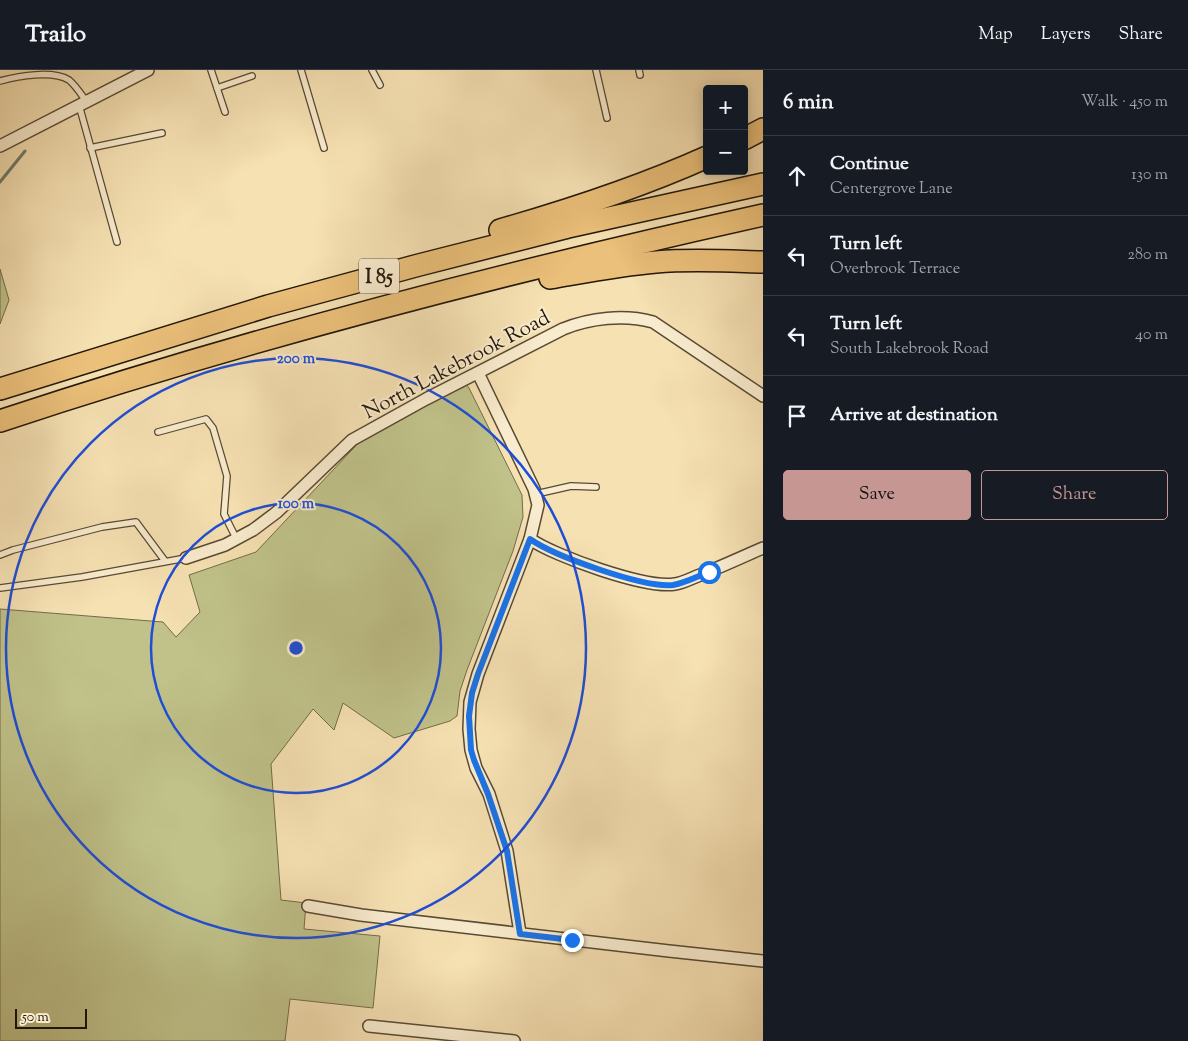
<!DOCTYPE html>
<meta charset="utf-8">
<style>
body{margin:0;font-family:"Sorts Mill Goudy",serif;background:#242831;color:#f1f3f6}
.controls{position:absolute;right:15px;top:15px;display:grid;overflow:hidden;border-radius:5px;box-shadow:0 2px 12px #0003}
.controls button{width:45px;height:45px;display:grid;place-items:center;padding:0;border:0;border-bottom:1px solid #363941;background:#171b24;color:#f1f3f6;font:25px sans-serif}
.scale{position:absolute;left:15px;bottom:12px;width:72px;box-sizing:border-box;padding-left:5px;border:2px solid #231709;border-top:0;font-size:14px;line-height:18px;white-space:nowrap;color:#231709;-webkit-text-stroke:4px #f9ecce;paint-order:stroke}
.stop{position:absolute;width:15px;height:15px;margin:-11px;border:4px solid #1a73e8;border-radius:50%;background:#fff}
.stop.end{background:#1a73e8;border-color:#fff;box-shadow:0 1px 5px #0008}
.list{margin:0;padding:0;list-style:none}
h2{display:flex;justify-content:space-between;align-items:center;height:65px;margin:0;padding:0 20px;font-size:21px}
h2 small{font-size:16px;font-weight:400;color:#9ea1a6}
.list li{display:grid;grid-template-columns:32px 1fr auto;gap:15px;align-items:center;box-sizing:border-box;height:80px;padding:0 20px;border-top:1px solid #363941}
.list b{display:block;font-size:19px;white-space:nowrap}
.list p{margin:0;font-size:16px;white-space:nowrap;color:#9ea1a6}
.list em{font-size:16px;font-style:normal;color:#9ea1a6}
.actions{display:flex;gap:10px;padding:15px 20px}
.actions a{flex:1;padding:11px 0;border:1px solid #c59692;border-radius:5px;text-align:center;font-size:18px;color:#c59692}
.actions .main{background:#c59692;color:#111}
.icon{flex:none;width:28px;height:28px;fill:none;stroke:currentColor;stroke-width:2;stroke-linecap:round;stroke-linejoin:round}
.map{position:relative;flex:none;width:763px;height:971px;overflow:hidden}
header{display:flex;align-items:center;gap:30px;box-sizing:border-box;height:70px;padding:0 25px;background:#171b24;border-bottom:1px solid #363941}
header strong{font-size:24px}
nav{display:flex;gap:28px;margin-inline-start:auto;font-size:18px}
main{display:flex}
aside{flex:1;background:#171b24}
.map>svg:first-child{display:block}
.green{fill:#c0c28a;stroke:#726c4a}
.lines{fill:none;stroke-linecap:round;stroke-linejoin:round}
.stream{stroke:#6c7b6b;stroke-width:3}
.service-casing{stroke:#584a34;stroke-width:8}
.minor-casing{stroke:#584a34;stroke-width:14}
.motorway-casing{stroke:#231709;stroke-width:24}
.service{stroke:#f9ecce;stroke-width:5.5}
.minor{stroke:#f9ecce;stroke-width:11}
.motorway{stroke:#ebc07a;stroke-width:21}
.route{stroke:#1a73e8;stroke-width:6}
.ring{fill:none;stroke:#1d4ed8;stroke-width:2.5}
.labels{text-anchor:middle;stroke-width:4;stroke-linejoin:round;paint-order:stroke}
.shield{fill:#f9ecce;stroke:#635744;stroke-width:1}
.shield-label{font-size:20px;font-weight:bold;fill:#231709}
.street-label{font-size:21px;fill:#231709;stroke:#f9ecce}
.centre{fill:#1d4ed8;stroke:#f9ecce;stroke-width:2.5}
.ring-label{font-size:15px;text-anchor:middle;font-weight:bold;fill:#1d4ed8;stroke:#f9ecce;stroke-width:4;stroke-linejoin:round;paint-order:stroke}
</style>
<header>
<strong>Trailo</strong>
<nav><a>Map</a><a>Layers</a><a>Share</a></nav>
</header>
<main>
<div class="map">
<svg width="763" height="971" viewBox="0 0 763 971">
<rect width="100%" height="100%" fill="#f6e1b3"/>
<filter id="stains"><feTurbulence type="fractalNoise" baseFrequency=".004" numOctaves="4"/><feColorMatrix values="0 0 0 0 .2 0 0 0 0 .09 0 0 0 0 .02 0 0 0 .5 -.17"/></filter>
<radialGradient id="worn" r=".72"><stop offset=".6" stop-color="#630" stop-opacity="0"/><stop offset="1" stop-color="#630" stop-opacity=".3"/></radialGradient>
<g class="green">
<path d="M0,199L9,230L0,254Z"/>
<path d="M465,313L469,318L522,425L523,447L513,481L467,600L460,621L457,646L450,651L394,668L343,633L334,660L313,639L271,694L281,830L306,833L304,859L380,866L373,938L290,929L285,971H0V539L163,552L176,567L200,542L189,505L256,482L365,366Z"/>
</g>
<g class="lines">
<path class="stream" d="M0,112L25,81"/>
<defs>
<g id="service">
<path d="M211,0L225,42"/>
<path d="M301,0L324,78"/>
<path d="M372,0L380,15"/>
<path d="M596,0L607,48"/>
<path d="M639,0L640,5"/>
<path d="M0,11C19,6 52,0 69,10C76,16 81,24 86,31"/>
<path d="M217,18L252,6"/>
<path d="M79,35L117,172"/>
<path d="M90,78L162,63"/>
<path d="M158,362L206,349L213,358L227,406L224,444L237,470"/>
<path d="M536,424L571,416L596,417"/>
<path d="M0,485L13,480L102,457L136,452L165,491"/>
<path d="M0,518L82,507L186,488"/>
</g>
<g id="minor">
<path d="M0,76L148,0"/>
<path d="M478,303L534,419L538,435L530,469L478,604L470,632L469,659L471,680L476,698L489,724L507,781L520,863"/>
<path d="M530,469C554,486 646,519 675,514C683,513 692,508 700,505C721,497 742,487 763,478"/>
<path d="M186,488L225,475L253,460L277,442L352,370L426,329L563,259C590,248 624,244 653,252L763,326"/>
<path d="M308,836L361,845L669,881L763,891"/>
<path d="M369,956L514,971"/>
</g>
<g id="motorway">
<path d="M744,69L763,59"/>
<path d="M500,160C570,140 640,117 707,87"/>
<path d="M550,208C585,202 620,195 656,192C692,189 727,191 763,192"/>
<path d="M0,319L268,236L419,195L568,157L763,114"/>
<path d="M0,351C250,268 506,202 763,145"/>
</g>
</defs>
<use href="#service" class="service-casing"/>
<use href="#minor" class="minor-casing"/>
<use href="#motorway" class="motorway-casing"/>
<use href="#service" class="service"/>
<use href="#minor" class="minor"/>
<use href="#motorway" class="motorway"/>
</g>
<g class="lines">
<path class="route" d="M572,870L520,864L507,781L488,724L474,690L471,680L469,646L472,623L478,604L530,469C554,486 643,518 673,515C685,513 698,506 709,502"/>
</g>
<g class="ring">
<circle cx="296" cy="578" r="145"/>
<circle cx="296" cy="578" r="290"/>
</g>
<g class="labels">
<rect class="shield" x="359" y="188.5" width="40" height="35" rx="4"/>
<g class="shield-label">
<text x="379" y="213">I 85</text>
</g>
<g class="street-label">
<text transform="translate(456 294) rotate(-28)" y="7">North Lakebrook Road</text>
</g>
</g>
<circle cx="296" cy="578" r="8" class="centre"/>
<g class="ring-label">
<text x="296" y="293">200 m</text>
<text x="296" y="438">100 m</text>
</g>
<rect width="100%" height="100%" filter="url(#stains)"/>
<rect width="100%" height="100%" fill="url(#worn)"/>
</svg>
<div class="controls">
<button>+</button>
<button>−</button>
</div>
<div class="scale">50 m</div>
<div class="stop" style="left:709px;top:502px"></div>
<div class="stop end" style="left:572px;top:870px"></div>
</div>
<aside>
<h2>6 min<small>Walk · 450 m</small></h2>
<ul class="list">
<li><svg class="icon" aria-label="ahead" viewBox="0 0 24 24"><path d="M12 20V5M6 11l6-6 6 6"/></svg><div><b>Continue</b><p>Centergrove Lane</p></div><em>130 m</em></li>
<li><svg class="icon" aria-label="left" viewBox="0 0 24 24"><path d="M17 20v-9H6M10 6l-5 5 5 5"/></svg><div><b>Turn left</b><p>Overbrook Terrace</p></div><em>280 m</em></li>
<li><svg class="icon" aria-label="left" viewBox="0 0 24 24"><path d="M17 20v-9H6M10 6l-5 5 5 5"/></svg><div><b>Turn left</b><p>South Lakebrook Road</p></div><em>40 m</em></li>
<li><svg class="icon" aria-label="arrive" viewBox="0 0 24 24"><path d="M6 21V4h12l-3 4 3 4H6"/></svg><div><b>Arrive at destination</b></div></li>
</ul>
<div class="actions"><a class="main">Save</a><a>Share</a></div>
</aside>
</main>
